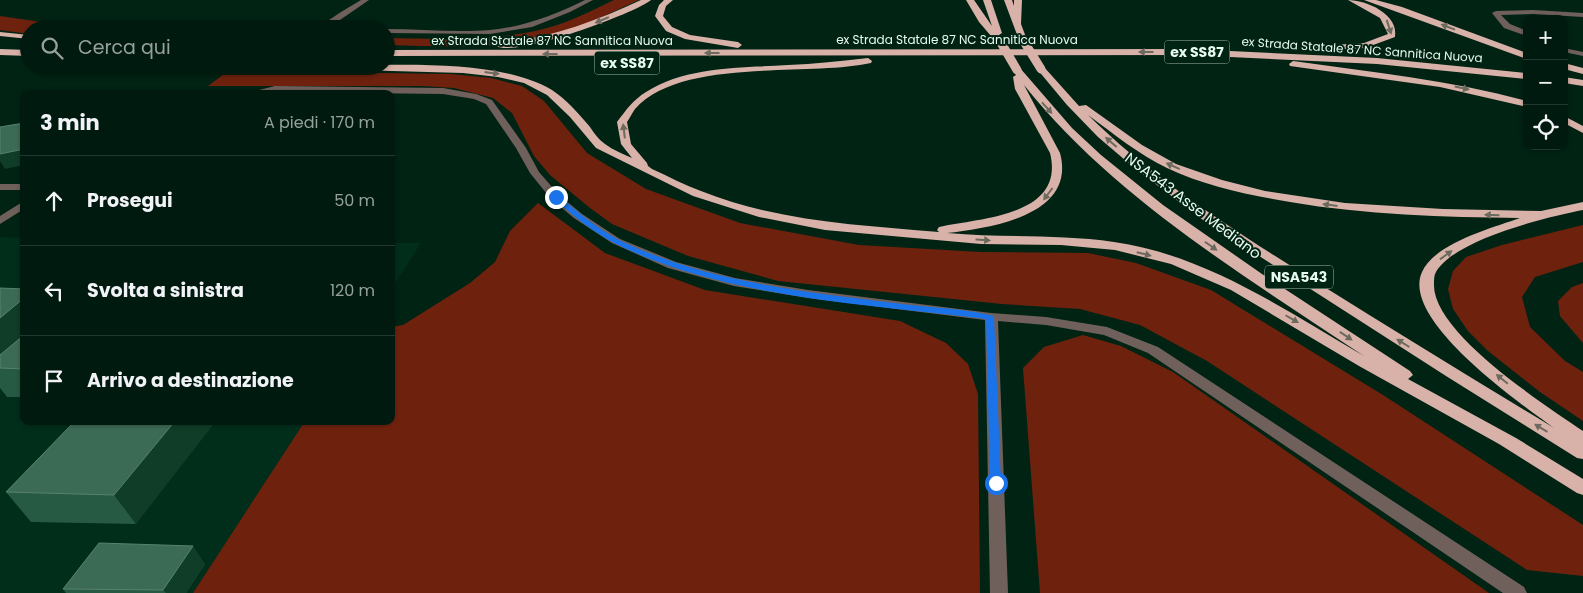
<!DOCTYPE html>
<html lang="it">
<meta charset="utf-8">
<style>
body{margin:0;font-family:Poppins,sans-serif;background:#0b2318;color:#f1f3f6}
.controls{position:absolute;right:15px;top:15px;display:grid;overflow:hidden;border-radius:10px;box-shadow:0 1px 4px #0004}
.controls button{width:45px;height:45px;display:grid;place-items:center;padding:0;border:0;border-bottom:1px solid #23382f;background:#011a0f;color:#f1f3f6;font:25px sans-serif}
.stop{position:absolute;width:15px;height:15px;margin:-11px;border:4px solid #1a73e8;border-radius:50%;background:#fff}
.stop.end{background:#1a73e8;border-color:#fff;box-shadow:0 1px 5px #0008}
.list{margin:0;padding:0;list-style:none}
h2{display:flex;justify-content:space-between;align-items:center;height:65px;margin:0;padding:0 20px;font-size:21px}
h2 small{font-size:16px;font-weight:400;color:#96a19e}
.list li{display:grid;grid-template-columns:32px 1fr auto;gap:15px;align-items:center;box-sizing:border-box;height:90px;padding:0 20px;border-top:1px solid #23382f}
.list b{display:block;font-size:19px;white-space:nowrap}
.list em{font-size:16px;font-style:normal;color:#96a19e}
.icon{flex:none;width:28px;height:28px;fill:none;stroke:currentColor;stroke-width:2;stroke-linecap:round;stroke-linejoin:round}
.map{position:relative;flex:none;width:1583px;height:593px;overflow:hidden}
.search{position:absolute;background:#011a0f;box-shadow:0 1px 4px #0004;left:20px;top:20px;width:375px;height:55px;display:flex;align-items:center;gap:12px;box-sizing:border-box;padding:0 18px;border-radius:28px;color:#96a19e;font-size:19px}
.panel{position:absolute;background:#011a0f;box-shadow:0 1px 4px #0004;left:20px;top:90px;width:375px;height:335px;border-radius:10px}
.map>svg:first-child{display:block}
.built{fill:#012e1b}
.green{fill:#6e220e}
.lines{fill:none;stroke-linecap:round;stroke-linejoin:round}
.minor{fill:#70605c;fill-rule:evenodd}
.trunk{fill:#d8b2a8;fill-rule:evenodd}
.trunk-bridge{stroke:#d8b2a8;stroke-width:9}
.wall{fill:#275a42}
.shaded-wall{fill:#0f3d28}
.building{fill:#3c6b55;stroke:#57826d}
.oneway{fill:#6c6a5e}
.route{fill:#1a73e8}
.labels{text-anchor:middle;stroke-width:4;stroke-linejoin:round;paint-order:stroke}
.far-street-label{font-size:12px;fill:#e7faef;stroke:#012314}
.shield{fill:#012314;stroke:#a2baad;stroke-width:1}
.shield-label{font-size:14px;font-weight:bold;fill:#e7faef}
.street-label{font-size:15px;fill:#e7faef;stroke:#012314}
</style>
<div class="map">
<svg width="1583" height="593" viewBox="0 0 1583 593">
<rect width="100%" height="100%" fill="#012314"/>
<g class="built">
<path d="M0,237L24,238V421H305L193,593H0Z"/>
<path d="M391,243H421L391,289Z"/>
</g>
<g class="green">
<path d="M614,0H639C612,12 586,25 558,34C505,51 441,46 386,45V38C440,39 494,42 547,28C570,22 593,10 614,0Z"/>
<path d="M0,16L62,25L131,29H29V34L0,30Z"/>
<path d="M228,71L451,74L491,78L522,86L544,101L587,153L646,189L740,223L859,245L981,252L1088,253L1136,263L1211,290L1383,395L1583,525V576L1527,570L1207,361L1140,325L1080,309L1002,304L778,281L688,256L612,224L590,208L550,175L534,156L512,113L493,98L454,88L422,86H208Z"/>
<path d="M538,203L605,253L705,290L900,321L946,343L968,364L978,394L980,593H193L305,421H391V327L403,325L470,283L495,262L510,231Z"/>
<path d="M1583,225V262L1535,277L1522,297L1530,327L1565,361L1583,372V421L1540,392L1488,351L1468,331L1453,309L1448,289L1453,271L1466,257L1502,245Z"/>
<path d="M1583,283V343L1560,316L1558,301L1572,287Z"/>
<path d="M1083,335L1121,346L1173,372L1489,593H1040L1023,368L1044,347Z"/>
</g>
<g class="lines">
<g class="minor">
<path d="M361,0H369L337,22L355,29H341L329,24V20L341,12Z"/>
<path d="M585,0H593L570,12L532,27L490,34L386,33V29C420,29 456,33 490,30C523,27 555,15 585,0Z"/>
<path d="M1533,10L1583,13V17L1533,14L1501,15L1510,24L1527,31V36L1504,28L1492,13L1496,11Z"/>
<path d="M1564,48L1583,52V56L1564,52Z"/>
<path d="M275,86L443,88L476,94L492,100L526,148L539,172L559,195L582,214L620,239L676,262L735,278L808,290L991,313L1046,317L1107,327L1158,347L1524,587L1527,593H1503L1148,353L1104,335L1046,325L998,321L1008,593H990L985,320L808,298L734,286L668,268L612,243L574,218L551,199L530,173L516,148L486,104L474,99L443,94L275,92L243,94Z"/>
<rect x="0" y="184" width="24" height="6"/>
<path d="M24,201V209L0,224V216Z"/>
</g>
<g class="trunk">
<path d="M641,0H651C634,14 513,58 497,46L501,43C551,38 596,21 641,0Z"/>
<path d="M664,0H673L666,6L663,16L672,27L690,35L738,42L742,45L738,48L685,39L666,31L655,16L659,5Z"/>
<path d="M966,0H974L992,26L983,0H991L1002,33L999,35L1004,41L1003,43H997L979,22Z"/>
<path d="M1004,0H1012L1014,6V0H1022L1021,24L1027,40L1026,42L1019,40Z"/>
<path d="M1348,0C1366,0 1399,14 1395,37L1365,48L1313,51L1312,49L1316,46L1364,43L1388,34L1380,18Z"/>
<path d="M1364,0H1376L1402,7L1527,53V59Z"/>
<path d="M0,32L29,35V39L0,36Z"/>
<path d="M0,49L29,50V56L0,55Z"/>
<path d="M1188,49L1377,58L1527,73V79L1377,64L1188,55L386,56V50Z"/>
<path d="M868,58L872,61L871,63C807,77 681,57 635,109C632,113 630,118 627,122L631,144L647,163L648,166L652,169C668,176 684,185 701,191C776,221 858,225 939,232L937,230L939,227C978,218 1066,217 1050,153L1015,89L1013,77L1016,75L1013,70L1017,67L1020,68L1072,128L1101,155L1163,205L1262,274L1410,371L1413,375L1408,379L1516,438L1583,479V495L1577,493L1499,444L1359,366L1231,290L1171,264L1115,250L1061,245L981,244L825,230L759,217L693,196L596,148L570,117L547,95L524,83L498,77L463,73L321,69L317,66C382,66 495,56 552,90C566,99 579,114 590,127C594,133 599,140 605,144C613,150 623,154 632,158L621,144L617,122C626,110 633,100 646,92C687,66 741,68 788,65C814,64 841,61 868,58ZM1024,85C1113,197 1246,277 1364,356C1285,310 1206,255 1114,242C1058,234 1002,238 947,233C989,228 1077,216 1060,153Z"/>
<path d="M1293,61C1372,72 1450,80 1527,101V107L1440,87L1290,66L1289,64Z"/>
<path d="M1564,63L1583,68V74L1564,69Z"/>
<path d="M1041,66L1044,67L1079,106L1086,105L1142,145L1176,164L1222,180L1265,191L1345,203L1443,209L1541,211L1583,202V210C1547,217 1455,239 1436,272C1434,275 1434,280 1434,283C1431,332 1545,405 1583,431V459L1577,458L1446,376L1203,220L1132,166L1098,137L1067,105L1037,69ZM1088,115C1114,134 1138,154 1167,168C1205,186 1248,195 1290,202C1366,215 1443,217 1520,218C1492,228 1435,243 1422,272C1400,320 1521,404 1554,428C1475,380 1396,332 1318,283C1237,232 1156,182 1088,115Z"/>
<path d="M1564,77L1583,80V86L1564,83Z"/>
<path d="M1564,116L1583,126V133L1564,123Z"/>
</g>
<g class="trunk-bridge">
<path d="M1023,40L1041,69"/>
<path d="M1000,41L1017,70"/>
</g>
</g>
<g class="wall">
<path d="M0,288L24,289V397H7L0,388Z"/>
<path d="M75,421L136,524L31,522L6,492Z"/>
<path d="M205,564L186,593H66L63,589Z"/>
</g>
<g class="shaded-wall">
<path d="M24,149V165L5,169L0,161V154Z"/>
<path d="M24,298V342L4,359L0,353V318Z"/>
<path d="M175,421H216L136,524L114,495Z"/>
<path d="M193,546L205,564L186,593H166L163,590Z"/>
</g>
<g class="building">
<path d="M24,123V149L0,154V127Z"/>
<path d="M0,288L24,289V298L0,318Z"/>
<path d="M24,335V369L0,368V355Z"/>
<path d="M75,421H175L114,495L6,492Z"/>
<path d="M99,543L193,546L163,590L63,589Z"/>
</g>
<defs><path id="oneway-solid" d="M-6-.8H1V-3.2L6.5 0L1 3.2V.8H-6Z" transform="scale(1.25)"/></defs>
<g class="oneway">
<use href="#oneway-solid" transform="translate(602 20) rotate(157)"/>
<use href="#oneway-solid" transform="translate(1389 27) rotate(72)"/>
<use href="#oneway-solid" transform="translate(1448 27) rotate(-159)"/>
<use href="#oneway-solid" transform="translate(1146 52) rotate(-180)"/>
<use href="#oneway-solid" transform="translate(712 53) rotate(180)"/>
<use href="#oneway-solid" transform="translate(550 54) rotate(180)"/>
<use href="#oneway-solid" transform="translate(492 73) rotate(7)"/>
<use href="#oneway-solid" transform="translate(1462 88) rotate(12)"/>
<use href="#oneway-solid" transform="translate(1047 108) rotate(48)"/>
<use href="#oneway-solid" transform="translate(624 131) rotate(-97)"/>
<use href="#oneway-solid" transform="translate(1111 142) rotate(-139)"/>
<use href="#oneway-solid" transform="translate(1173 166) rotate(-156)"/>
<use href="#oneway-solid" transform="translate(1048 194) rotate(127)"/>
<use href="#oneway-solid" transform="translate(1330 205) rotate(-173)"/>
<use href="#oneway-solid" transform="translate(1492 215) rotate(-179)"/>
<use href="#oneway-solid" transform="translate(983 240) rotate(3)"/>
<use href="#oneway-solid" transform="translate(1211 246) rotate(35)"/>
<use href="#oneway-solid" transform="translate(1144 254) rotate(14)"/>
<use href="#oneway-solid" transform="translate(1446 255) rotate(-36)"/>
<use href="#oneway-solid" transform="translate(1292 319) rotate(30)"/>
<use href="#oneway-solid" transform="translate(1346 336) rotate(34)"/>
<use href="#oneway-solid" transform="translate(1403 343) rotate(-148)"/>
<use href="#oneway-solid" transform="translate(1502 379) rotate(-141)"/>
<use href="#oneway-solid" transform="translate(1541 428) rotate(-149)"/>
</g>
<path class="route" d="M553,195H558C577,212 597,228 619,240C710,284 812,292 911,305C938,308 967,309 994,316L1001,483L999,486L996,487L990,483L986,319C866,304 724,298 614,243C592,231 572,215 553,198Z"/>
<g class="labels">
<g class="far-street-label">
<text x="957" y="44">ex Strada Statale 87 NC Sannitica Nuova</text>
<text x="552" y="45">ex Strada Statale 87 NC Sannitica Nuova</text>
<text transform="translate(1362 50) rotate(4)" y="4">ex Strada Statale 87 NC Sannitica Nuova</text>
</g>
<g class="shield">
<rect x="1164.5" y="40.5" width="65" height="23" rx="4"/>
<rect x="594.5" y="51.5" width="65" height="23" rx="4"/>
<rect x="1265" y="265.5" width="68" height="23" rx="4"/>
</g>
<g class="shield-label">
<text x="1197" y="57">ex SS87</text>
<text x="627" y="68">ex SS87</text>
<text x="1299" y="282">NSA543</text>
</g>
<g class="street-label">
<text transform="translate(1193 206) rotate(37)" y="5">NSA543 Asse Mediano</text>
</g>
</g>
</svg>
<div class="controls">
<button>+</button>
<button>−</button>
<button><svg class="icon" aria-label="locate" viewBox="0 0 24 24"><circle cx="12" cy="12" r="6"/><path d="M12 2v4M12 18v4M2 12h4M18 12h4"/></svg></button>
</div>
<div class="stop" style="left:996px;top:483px"></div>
<div class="stop end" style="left:556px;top:197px"></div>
<div class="search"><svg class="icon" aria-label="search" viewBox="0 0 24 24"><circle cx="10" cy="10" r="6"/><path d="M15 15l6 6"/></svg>Cerca qui</div>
<section class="panel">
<h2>3 min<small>A piedi · 170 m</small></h2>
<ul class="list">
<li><svg class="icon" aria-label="ahead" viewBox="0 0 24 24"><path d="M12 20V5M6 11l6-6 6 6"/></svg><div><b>Prosegui</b></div><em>50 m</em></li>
<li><svg class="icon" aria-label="left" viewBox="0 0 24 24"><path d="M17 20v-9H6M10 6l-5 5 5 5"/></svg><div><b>Svolta a sinistra</b></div><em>120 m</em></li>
<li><svg class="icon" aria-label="arrive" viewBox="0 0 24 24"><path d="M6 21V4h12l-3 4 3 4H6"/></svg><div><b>Arrivo a destinazione</b></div></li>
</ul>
</section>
</div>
